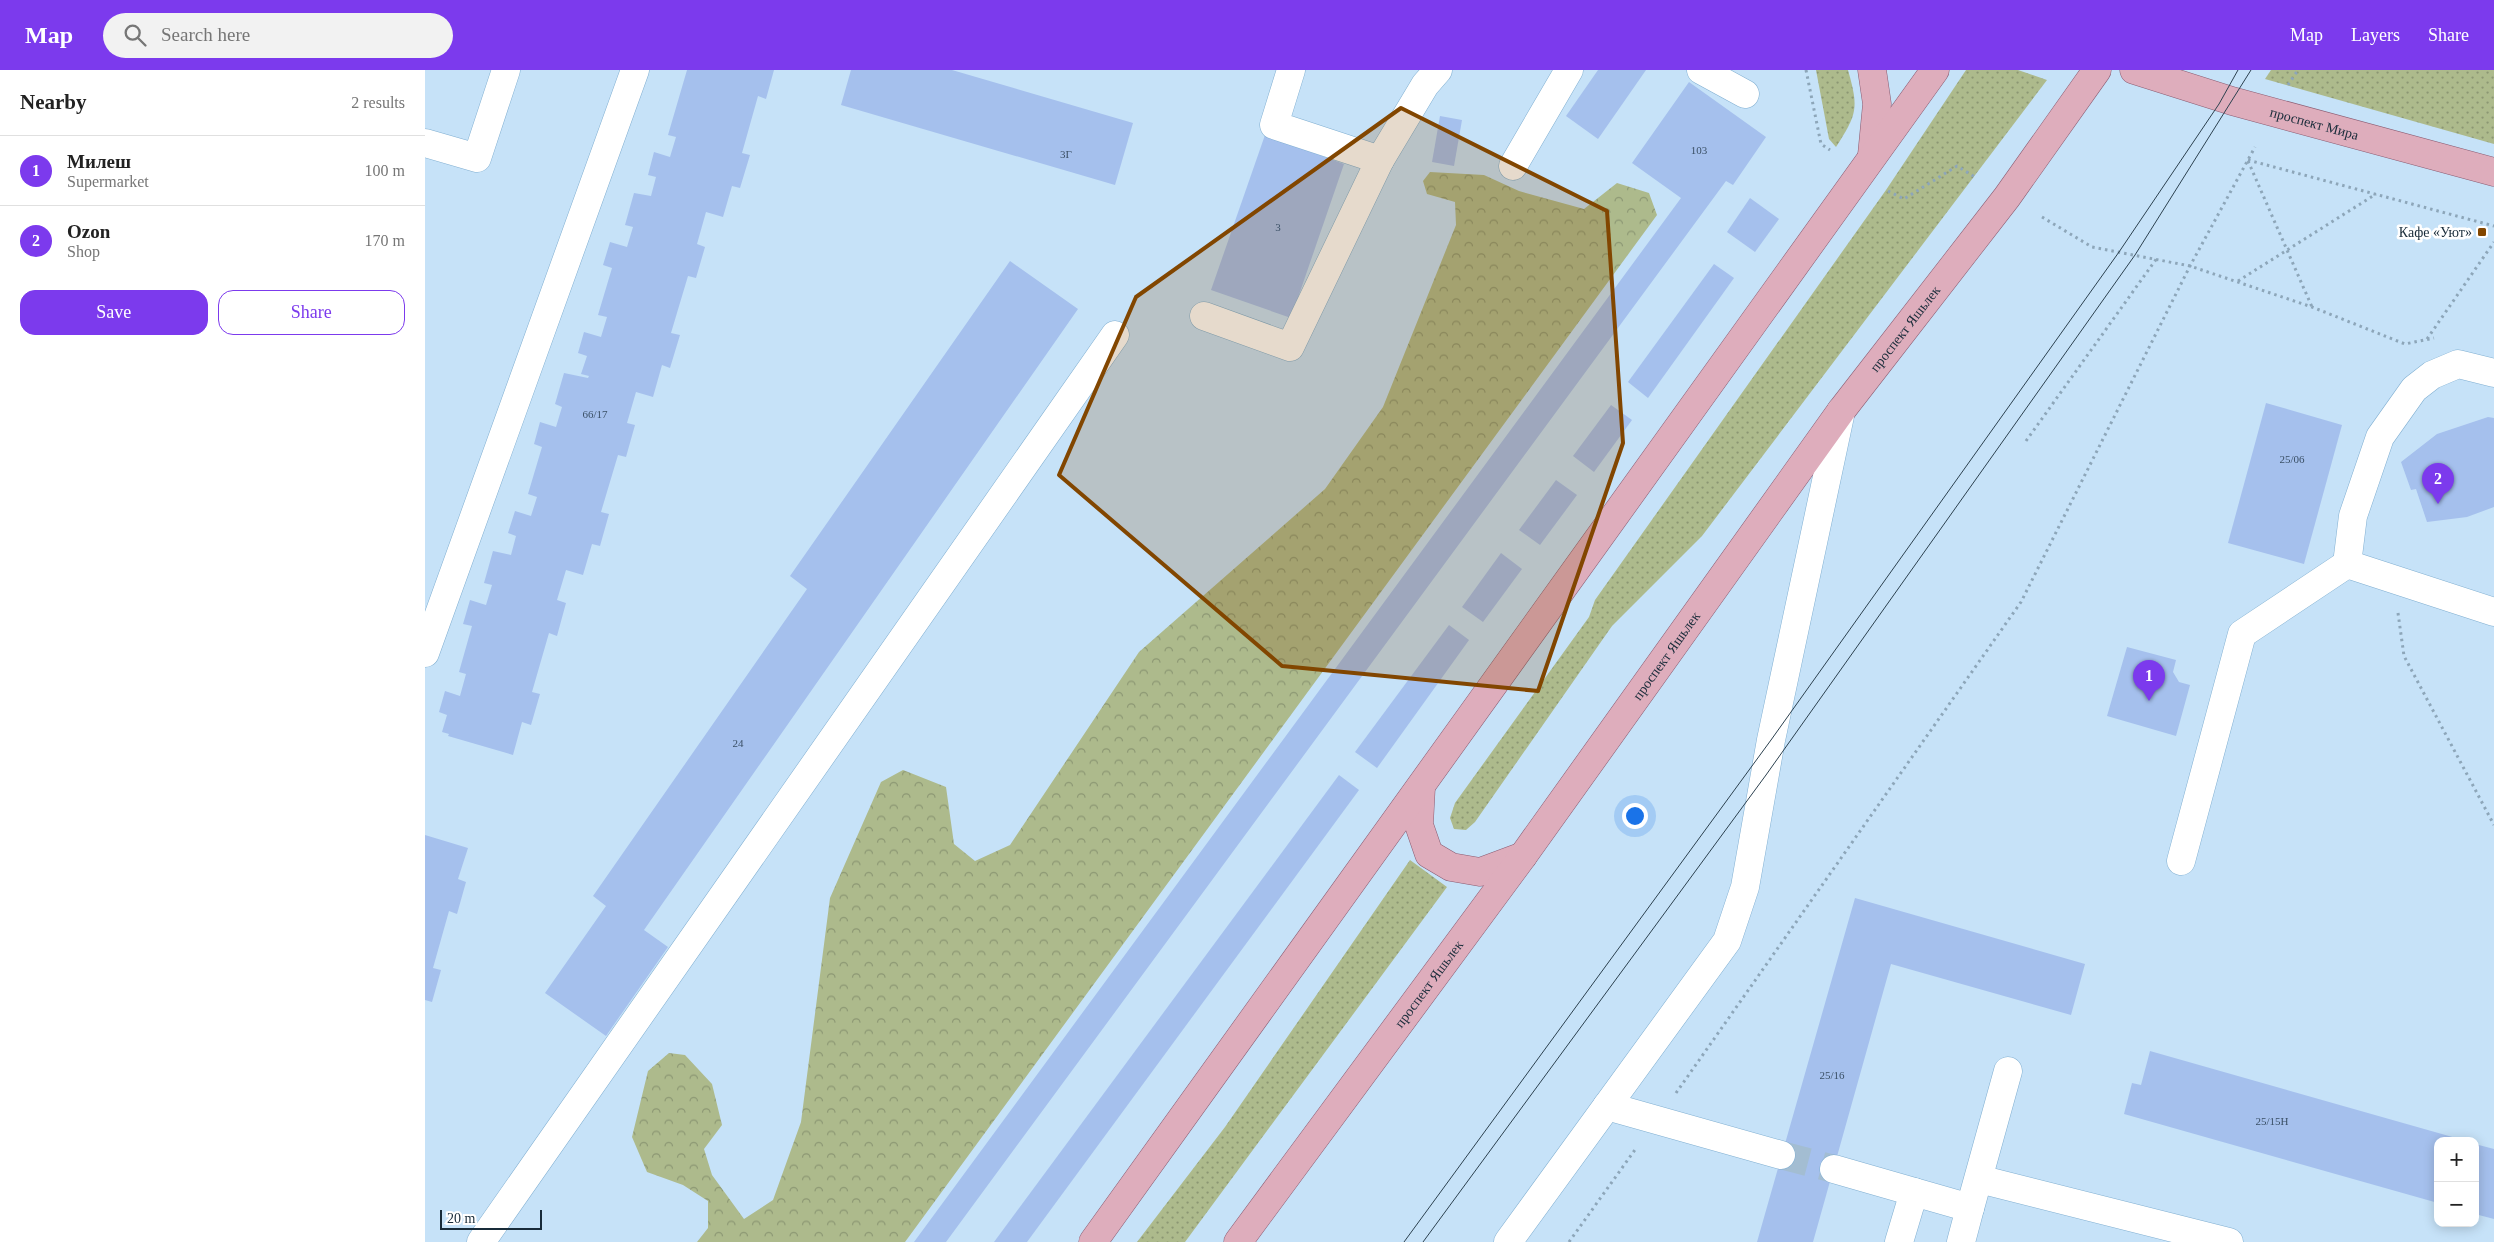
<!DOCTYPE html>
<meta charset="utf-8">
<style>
body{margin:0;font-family:"Times New Roman",serif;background:#f2f2f2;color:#222}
.controls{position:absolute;right:15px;bottom:15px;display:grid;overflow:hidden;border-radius:10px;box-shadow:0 2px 12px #0003}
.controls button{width:45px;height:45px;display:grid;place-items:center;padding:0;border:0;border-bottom:1px solid #e0e0e0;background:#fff;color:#222;font:25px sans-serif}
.scale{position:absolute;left:15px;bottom:12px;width:102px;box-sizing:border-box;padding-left:5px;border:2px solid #182b39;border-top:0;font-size:14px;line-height:18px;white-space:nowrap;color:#182b39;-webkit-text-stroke:4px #fff;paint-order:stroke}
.you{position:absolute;left:1209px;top:745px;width:18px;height:18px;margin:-12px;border:4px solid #fff;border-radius:50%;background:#1a73e8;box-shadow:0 0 0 8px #1a73e833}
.badge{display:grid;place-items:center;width:32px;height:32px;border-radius:50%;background:#7c3aed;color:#fff;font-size:16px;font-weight:700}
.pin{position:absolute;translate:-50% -41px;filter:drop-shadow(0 1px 2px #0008)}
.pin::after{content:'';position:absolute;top:26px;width:18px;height:15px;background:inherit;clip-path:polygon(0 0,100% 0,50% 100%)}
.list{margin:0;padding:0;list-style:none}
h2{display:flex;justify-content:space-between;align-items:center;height:65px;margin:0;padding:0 20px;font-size:21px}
h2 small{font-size:16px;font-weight:400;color:#767676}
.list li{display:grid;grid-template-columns:32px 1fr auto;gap:15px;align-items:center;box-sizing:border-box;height:70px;padding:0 20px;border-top:1px solid #e0e0e0}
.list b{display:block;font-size:19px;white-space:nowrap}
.list p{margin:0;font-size:16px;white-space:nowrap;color:#767676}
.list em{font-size:16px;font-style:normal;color:#767676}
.actions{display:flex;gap:10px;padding:15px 20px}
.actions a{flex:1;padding:11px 0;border:1px solid #7c3aed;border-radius:15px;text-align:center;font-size:18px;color:#7c3aed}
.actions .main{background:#7c3aed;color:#fff}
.icon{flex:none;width:28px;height:28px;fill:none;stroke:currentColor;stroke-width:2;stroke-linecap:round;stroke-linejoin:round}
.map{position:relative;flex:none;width:2069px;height:1172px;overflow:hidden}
header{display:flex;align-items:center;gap:30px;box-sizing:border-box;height:70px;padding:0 25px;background:#7c3aed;color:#fff}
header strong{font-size:24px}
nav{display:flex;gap:28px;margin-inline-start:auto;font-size:18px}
.search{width:350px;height:45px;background:#f2f2f2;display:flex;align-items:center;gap:12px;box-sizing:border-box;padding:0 18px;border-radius:28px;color:#767676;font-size:19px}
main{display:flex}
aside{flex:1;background:#fff}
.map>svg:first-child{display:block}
.grass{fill:url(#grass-dots)}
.forest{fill:url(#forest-crowns)}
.building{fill:#a5c0ed}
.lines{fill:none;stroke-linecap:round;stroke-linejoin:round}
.minor-tunnel{stroke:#a3bdd2;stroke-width:28;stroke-dasharray:28 14;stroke-linecap:butt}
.minor-casing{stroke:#80afd1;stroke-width:29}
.major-casing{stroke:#8a5c72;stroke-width:29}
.path{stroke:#8da6b9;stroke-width:3;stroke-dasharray:2.5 4;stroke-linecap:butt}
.minor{stroke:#fff;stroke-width:28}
.major{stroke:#deadbc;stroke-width:28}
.tram{stroke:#2c414f;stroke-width:1}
.marked{fill:#824600;fill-opacity:0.2;stroke:#824600;stroke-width:4;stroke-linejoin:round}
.poi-dot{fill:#824600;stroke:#fff;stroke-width:2}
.labels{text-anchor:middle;stroke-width:5;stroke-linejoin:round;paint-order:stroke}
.number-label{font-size:11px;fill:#3b5066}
.street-label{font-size:14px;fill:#182b39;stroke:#fff}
.poi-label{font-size:14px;fill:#182b39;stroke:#fff;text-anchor:end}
</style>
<header>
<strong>Map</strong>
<div class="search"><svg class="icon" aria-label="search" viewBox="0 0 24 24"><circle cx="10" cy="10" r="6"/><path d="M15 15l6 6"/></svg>Search here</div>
<nav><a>Map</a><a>Layers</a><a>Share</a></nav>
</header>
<main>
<aside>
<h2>Nearby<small>2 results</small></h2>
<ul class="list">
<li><span class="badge">1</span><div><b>Милеш</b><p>Supermarket</p></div><em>100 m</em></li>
<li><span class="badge">2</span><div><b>Ozon</b><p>Shop</p></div><em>170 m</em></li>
</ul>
<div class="actions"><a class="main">Save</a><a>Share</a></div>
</aside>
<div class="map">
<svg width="2069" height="1172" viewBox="0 0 2069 1172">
<defs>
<pattern id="grass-dots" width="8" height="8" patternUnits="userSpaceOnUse" patternTransform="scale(1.25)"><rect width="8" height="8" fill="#adba8c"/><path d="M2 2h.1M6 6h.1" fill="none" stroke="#8c9773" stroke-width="1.8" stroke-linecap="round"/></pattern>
<pattern id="forest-crowns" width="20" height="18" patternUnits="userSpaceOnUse" patternTransform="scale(1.25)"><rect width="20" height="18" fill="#adba8c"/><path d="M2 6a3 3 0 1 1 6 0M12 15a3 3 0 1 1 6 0" fill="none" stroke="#8c9773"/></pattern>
</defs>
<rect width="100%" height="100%" fill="#c6e2f8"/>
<g class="grass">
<path d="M1391,0H1423C1434,39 1432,44 1411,77L1404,69Z"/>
<path d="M1541,0H1593L1622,10L1277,466L1187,556L1050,752L1041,760L1029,759L1025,748L1030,733L1164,547L1170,530L1461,120Z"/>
<path d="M1846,0H2069V74L1840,9Z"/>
<path d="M985,790L1022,817L760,1172H712L800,1057Z"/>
</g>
<path class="forest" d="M1005,102L1059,105L1094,121L1159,139L1192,113L1224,123L1232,145L480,1172H272L283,1158V1131L258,1115L222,1102L207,1067L223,1001L244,983L260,985L287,1014L297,1055L279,1079L287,1105L319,1149L348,1130L376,1052L405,828L456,712L478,700L521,717L529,774L550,791L585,775L714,582L900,419L958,337L1031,155L1030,132L1002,124L998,111Z"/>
<g class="building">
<path d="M262,0H349L341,29L333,26L317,83L325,85L315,118L307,116L298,147L281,142L272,174L280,177L271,208L263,206L246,263L255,265L245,298L237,295L228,327L211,322L202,353L210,355L201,387L193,385L176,442L184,444L175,476L167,474L158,505L141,500L132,530L141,533L132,566L124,563L107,622L115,624L106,655L97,652L88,685L23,666L24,664L17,662L22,645L14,642L20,621L35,626L41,604L34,602L47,556L38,554L45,530L61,535L67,515L59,513L68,481L86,485L91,466L83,463L90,441L106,446L112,427L103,424L117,377L109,374L115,352L131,357L137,337L130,334L139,303L163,308L164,306L156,304L162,286L153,283L159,262L176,267L182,247L173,245L187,198L178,195L185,172L202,177L208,157L200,155L209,123L226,126L231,107L223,105L229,82L245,87L251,67L243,65Z"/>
<path d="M426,0H527L708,53L690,115L416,35Z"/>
<path d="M1173,0H1221L1173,69L1141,46Z"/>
<path d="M1264,12L1341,67L1308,115L1301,111L521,1172H489L1256,128L1207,93Z"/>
<path d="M1015,46L1037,50L1029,96L1007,92Z"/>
<path d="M840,65L919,94L866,248L786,220Z"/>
<path d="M1325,128L1354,149L1330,182L1302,162Z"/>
<path d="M585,191L653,239L219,860L243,877L181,966L120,923L181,836L168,826L382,519L365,506Z"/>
<path d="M1289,194L1309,208L1223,328L1203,312Z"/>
<path d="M1841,333L1917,355L1879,494L1803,473Z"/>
<path d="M1186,335L1207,350L1169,402L1148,386Z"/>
<path d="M2063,347L2069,348V437L2042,447L2002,452L1991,419L1986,420L1976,392L2012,364Z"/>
<path d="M1131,410L1152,425L1115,475L1094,460Z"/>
<path d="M1076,483L1097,499L1058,552L1037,537Z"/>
<path d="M1024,555L1044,570L952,698L930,682Z"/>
<path d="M1702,577L1751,590L1748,602L1754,612L1765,615L1751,666L1682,646Z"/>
<path d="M914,705L934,720L602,1172H569Z"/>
<path d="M0,765L43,778L33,809L41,812L32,844L24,841L8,898L16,900L7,932L0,930Z"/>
<path d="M1430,828L1660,894L1646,945L1466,894L1388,1172H1332Z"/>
<path d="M1725,981L2038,1070L2013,1071V1133L1699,1044L1707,1013L1716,1015Z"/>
<path d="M2050,1074L2069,1079V1149L2050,1144Z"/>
</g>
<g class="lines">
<path class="minor-tunnel" d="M1356,1085L1409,1099"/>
<defs>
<g id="minor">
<path d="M866,0L849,55L955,90L1000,15L1013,0"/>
<path d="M1276,0L1320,24"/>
<path d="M0,73L52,88L81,0"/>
<path d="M1088,96L1144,0"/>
<path d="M779,246L865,277L955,90"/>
<path d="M1922,494L2069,542"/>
<path d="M0,583L210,0"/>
<path d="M1756,791L1817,564L1922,494L1928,446L1955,367L1989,319L2007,305L2033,294L2069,303"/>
<path d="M1182,1036L1356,1085"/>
<path d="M1409,1099L1489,1122"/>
<path d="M1554,1109L1804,1172"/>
<path d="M56,1172L690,265"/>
<path d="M1083,1172L1302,871L1320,817L1346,670L1416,341"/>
<path d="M1474,1172L1489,1122L1545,1138L1583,1001"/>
<path d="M1536,1172L1545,1138"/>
</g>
<g id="major">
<path d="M1447,0L1452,34L1447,85"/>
<path id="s1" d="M1709,0L1807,31L2069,102"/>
<path d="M996,717L994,755L1004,784L1026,797L1055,802L1098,786"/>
<path d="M668,1172L1510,0"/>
<path id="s2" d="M813,1172L1098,786L1416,341L1582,127L1672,0"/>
</g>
</defs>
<use href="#minor" class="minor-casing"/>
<use href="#major" class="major-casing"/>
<g class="path">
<path d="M1381,0L1396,74L1405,80"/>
<path d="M1863,15L1873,0"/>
<path d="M1823,90L2069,156"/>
<path d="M1823,91L1887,237"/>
<path d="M1463,121L1479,129L1532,96L1550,107"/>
<path d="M1617,147L1667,177L1765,196L1887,237L1980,274L2009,268"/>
<path d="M1813,211L1951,124"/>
<path d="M2002,269L2069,172"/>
<path d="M1601,371L1732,188"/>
<path d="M1973,543L1979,586L2069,755"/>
<path d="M1251,1023L1596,532L1765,196L1830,77"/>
<path d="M1144,1172L1212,1077"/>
</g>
<use href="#minor" class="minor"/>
<use href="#major" class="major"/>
<g class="tram">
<path d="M979,1172L1346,670L1694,182L1794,34L1813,0"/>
<path d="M998,1172L1341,705L1710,185L1826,0"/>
</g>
</g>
<path class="marked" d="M976,38L1182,141L1198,373L1113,621L857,596L634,405L711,227Z"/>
<rect class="poi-dot" x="2052" y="157" width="10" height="10" rx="2.5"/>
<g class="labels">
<g class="number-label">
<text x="1274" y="84">103</text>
<text x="641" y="88">3Г</text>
<text x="853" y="161">3</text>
<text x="170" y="348">66/17</text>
<text x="1867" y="393">25/06</text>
<text x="313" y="677">24</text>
<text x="1407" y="1009">25/16</text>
<text x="1847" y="1055">25/15Н</text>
</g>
<g class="street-label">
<text dy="5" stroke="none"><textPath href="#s1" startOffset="188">проспект Мира</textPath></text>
<text dy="5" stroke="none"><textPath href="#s2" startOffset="1131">проспект Яшьлек</textPath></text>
<text dy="5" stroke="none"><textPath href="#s2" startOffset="726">проспект Яшьлек</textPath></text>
<text dy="5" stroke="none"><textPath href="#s2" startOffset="321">проспект Яшьлек</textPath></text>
</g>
<g class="poi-label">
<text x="2047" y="167">Кафе «Уют»</text>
</g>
</g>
</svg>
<div class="controls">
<button>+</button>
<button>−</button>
</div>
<div class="scale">20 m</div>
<div class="you"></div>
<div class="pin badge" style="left:1724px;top:631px">1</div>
<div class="pin badge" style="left:2013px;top:434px">2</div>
</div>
</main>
